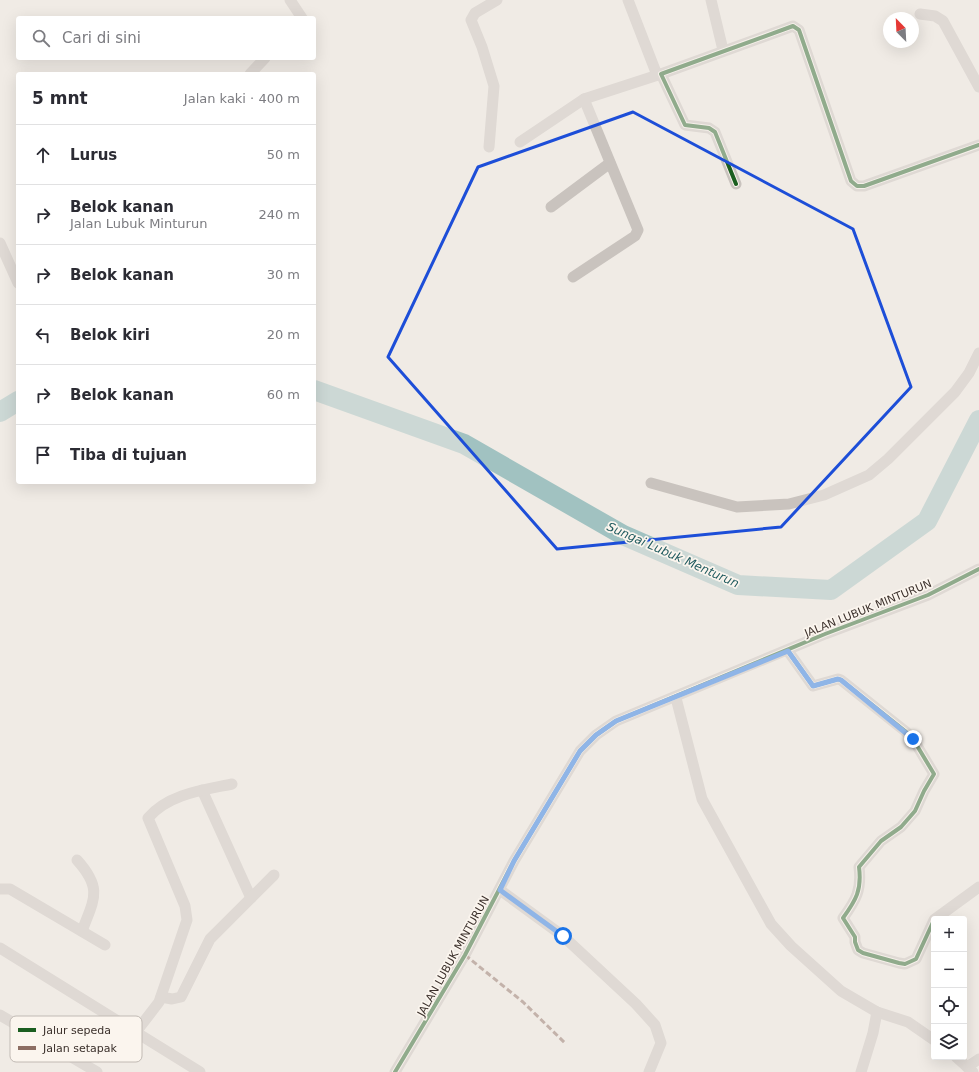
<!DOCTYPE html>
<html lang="id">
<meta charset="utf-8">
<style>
body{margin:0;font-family:"DejaVu Sans",sans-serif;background:#f7f7f7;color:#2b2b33}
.controls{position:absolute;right:12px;bottom:12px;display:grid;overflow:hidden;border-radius:4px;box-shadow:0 4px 16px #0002}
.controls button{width:36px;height:36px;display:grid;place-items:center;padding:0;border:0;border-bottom:1px solid #e1e1e2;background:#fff;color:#2b2b33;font:20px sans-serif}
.compass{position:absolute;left:883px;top:12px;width:36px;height:36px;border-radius:50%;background:#fff;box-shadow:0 4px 16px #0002;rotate:336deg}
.stop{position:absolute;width:12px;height:12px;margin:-9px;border:3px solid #1a73e8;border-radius:50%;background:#fff}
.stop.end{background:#1a73e8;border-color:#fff;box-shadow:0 1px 4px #0008}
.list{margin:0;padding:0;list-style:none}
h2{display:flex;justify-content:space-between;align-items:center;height:52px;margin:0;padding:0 16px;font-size:17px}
h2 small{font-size:13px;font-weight:400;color:#7c7c81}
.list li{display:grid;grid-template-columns:26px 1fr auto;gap:12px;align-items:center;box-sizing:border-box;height:60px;padding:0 16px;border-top:1px solid #e1e1e2}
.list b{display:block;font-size:15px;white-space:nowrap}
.list p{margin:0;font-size:13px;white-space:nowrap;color:#7c7c81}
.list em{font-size:13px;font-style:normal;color:#7c7c81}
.icon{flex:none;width:22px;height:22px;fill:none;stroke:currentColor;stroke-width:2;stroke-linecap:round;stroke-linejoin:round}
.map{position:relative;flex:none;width:979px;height:1072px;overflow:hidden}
.search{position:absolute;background:#fff;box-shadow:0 4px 16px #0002;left:16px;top:16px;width:300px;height:44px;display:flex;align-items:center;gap:10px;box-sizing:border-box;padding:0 14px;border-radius:4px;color:#7c7c81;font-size:15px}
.panel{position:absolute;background:#fff;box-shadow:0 4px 16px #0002;left:16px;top:72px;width:300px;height:412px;border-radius:4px}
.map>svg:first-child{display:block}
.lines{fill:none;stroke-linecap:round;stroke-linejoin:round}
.river{stroke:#a1c2c1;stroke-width:20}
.minor{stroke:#c9c3be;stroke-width:11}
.quiet{stroke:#8d6e63;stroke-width:3;stroke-dasharray:6 3;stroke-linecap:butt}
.cycleway-casing{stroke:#fbf5ee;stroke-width:6}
.cycleway{stroke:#1b5e20;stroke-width:4}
.route{stroke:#1a73e8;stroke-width:5}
.marked{fill:none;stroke:#1d4ed8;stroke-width:3;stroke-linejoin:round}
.labels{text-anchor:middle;stroke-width:3.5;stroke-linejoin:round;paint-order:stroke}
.street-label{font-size:11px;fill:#3b302b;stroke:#fbf5ee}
.water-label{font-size:12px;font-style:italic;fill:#1f5a5e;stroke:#fbf5ee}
.key{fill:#fbf5ee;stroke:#c1bab4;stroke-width:1}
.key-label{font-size:11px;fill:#3b302b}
</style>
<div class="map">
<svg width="979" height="1072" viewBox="0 0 979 1072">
<rect width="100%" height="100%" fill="#f0ebe5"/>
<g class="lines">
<g class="river">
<path d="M314,390L464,444L623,535L738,585L831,590L927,521L979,420"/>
<path d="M0,412L18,401"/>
</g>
<g class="minor">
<path d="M290,0L302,18"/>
<path d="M628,0L657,75"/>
<path d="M711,0L723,50"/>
<path d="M920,14L935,16L943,21L979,87"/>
<path d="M250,74L265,58"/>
<path d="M520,142L584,99L661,74"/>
<path d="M489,147L494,86L482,47L471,20L475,13L497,0"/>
<path d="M736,184L715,132L709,128L685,125L661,74L793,26L799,30L851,181L857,186H864L979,145"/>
<path d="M551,207L610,163"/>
<path d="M0,243L18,283"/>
<path d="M573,277L635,236L638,230L584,99"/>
<path d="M651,483L737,507L789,504L824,495L869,475L888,459L955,392L969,373L979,353"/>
<path d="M788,651L813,686L838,679L841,680L905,731L913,739L934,774L924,791L915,811L901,827L881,841L859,867C862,890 856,900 843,918L855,937V942L858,950L863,953L899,963L905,964L916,959L934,920"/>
<path d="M676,698L702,799L771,924L791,946L841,991L877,1012L908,1022L934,1040"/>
<path d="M202,790L251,898"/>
<path d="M77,860C103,889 94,899 82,931"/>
<path d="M0,889H10L105,945"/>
<path d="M500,890L563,936L636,1004L655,1025L661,1043L649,1072"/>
<path d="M935,919L979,887"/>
<path d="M0,948L200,1072"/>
<path d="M161,997L172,999L181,997L210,939L274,875"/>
<path d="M0,1015L97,1072"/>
<path d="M136,1032L159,1002L187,920L185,906L148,818C168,794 203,790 232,784"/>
<path d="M956,1057L973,1072"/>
<path d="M967,1067L979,1059"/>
<path d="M395,1072L465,955L514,861L580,751L596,735L616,721L825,634L928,595L979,569"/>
<path d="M861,1072L873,1033L877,1012"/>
</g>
<path class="quiet" d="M465,955L523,1002L565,1043"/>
<defs>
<g id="cycleway">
<path d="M736,184L715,132L709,128L685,125L661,74L793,26L799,30L851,181L857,186H864L979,145"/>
<path d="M788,651L813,686L838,679L841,680L905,731L913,739L934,774L924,791L915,811L901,827L881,841L859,867C862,890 856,900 843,918L855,937V942L858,950L863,953L899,963L905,964L916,959L934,920"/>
<path d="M395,1072L465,955L514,861L580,751L596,735L616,721L825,634L928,595L979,569"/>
</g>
</defs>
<use href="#cycleway" class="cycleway-casing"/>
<use href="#cycleway" class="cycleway"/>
</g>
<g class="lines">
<path class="route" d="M563,936L500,890L514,861L580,751L596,735L616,721L788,651L813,686L838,679L841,680L913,739"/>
</g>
<path d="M0 0H979V1072H0ZM633,112L853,229L911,387L781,527L557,549L388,357L478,167Z" fill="#f0ebe5" fill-opacity=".55" fill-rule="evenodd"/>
<path class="marked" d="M633,112L853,229L911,387L781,527L557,549L388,357L478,167Z"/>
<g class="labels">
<g class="street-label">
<text transform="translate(868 608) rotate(-22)" y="4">JALAN LUBUK MINTURUN</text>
<text transform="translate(453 956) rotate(-61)" y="4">JALAN LUBUK MINTURUN</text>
</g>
<g class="water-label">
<text transform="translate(673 555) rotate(24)" y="4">Sungai Lubuk Menturun</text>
</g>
</g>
<rect x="10" y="1016" width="132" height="46" rx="6" class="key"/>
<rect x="18" y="1028" width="18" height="4" fill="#1b5e20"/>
<rect x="18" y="1046" width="18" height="4" fill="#8d6e63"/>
<g class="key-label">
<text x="43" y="1034">Jalur sepeda</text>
<text x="43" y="1052">Jalan setapak</text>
</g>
</svg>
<div class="controls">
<button>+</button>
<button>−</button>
<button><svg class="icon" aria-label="locate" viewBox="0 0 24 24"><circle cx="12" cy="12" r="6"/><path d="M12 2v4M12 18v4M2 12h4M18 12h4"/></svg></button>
<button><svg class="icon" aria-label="layers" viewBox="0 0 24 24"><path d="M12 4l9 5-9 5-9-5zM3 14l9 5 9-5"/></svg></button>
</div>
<svg class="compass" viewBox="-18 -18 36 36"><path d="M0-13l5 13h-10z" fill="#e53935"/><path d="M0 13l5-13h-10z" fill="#7c7c81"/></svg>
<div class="stop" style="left:563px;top:936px"></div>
<div class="stop end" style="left:913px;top:739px"></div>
<div class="search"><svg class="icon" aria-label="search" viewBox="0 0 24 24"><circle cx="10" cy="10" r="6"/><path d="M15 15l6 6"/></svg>Cari di sini</div>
<section class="panel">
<h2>5 mnt<small>Jalan kaki · 400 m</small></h2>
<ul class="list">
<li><svg class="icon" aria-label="ahead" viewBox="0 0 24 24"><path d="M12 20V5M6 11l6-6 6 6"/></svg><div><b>Lurus</b></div><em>50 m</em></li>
<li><svg class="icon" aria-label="right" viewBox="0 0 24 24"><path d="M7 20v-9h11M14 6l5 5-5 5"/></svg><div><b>Belok kanan</b><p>Jalan Lubuk Minturun</p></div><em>240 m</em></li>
<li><svg class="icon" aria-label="right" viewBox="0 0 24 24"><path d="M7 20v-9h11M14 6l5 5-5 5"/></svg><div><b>Belok kanan</b></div><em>30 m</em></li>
<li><svg class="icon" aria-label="left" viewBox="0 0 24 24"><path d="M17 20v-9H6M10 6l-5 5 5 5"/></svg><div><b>Belok kiri</b></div><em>20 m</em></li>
<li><svg class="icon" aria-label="right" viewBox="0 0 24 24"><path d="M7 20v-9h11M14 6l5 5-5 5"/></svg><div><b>Belok kanan</b></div><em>60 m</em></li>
<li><svg class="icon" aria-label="arrive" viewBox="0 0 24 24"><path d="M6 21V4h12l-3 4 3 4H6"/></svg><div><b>Tiba di tujuan</b></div></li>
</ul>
</section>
</div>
